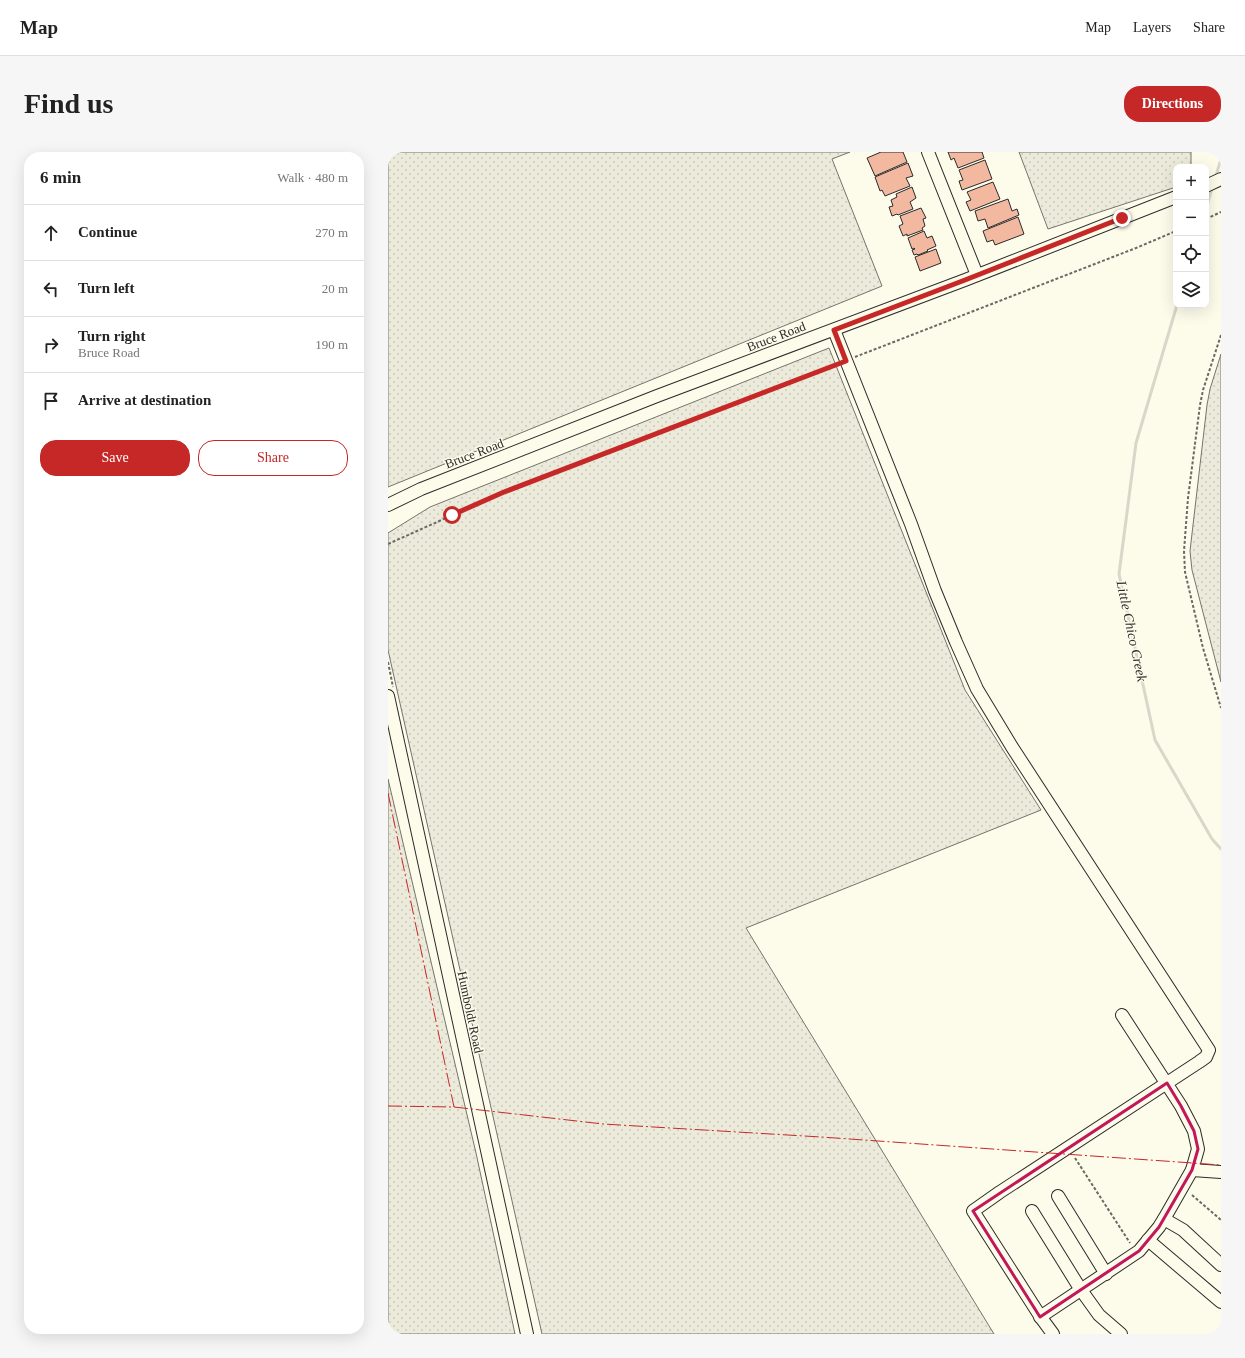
<!DOCTYPE html>
<meta charset="utf-8">
<style>
body{margin:0;font-family:"Times New Roman",serif;background:#f6f6f6;color:#222}
.controls{position:absolute;right:12px;top:12px;display:grid;overflow:hidden;border-radius:8px;box-shadow:0 4px 16px #0002}
.controls button{width:36px;height:36px;display:grid;place-items:center;padding:0;border:0;border-bottom:1px solid #e0e0e0;background:#fff;color:#222;font:20px sans-serif}
.stop{position:absolute;width:12px;height:12px;margin:-9px;border:3px solid #c62828;border-radius:50%;background:#fff}
.stop.end{background:#c62828;border-color:#fff;box-shadow:0 1px 4px #0008}
.list{margin:0;padding:0;list-style:none}
h2{display:flex;justify-content:space-between;align-items:center;height:52px;margin:0;padding:0 16px;font-size:17px}
h2 small{font-size:13px;font-weight:400;color:#767676}
.list li{display:grid;grid-template-columns:26px 1fr auto;gap:12px;align-items:center;box-sizing:border-box;height:56px;padding:0 16px;border-top:1px solid #e0e0e0}
.list b{display:block;font-size:15px;white-space:nowrap}
.list p{margin:0;font-size:13px;white-space:nowrap;color:#767676}
.list em{font-size:13px;font-style:normal;color:#767676}
.actions{display:flex;gap:8px;padding:12px 16px}
.actions a{flex:1;padding:9px 0;border:1px solid #c62828;border-radius:16px;text-align:center;font-size:14px;color:#c62828}
.actions .main{background:#c62828;color:#fff}
.icon{flex:none;width:22px;height:22px;fill:none;stroke:currentColor;stroke-width:2;stroke-linecap:round;stroke-linejoin:round}
.map{position:relative;flex:none;width:833px;height:1182px;overflow:hidden;border-radius:16px}
header{display:flex;align-items:center;gap:24px;box-sizing:border-box;height:56px;padding:0 20px;background:#fff;border-bottom:1px solid #e0e0e0}
header strong{font-size:19px}
nav{display:flex;gap:22px;margin-inline-start:auto;font-size:14px}
.intro{display:flex;align-items:center;justify-content:space-between;box-sizing:border-box;height:96px;padding:0 24px}
h1{margin:0;font-size:28px}
.button{padding:10px 18px;border-radius:16px;background:#c62828;color:#fff;font-size:14px;font-weight:700}
main{display:flex;gap:24px;padding:0 24px}
aside{flex:1;background:#fff;border-radius:16px;box-shadow:0 4px 16px #0002}
.map>svg:first-child{display:block}
.grass{fill:url(#grass-dots);stroke:#74746e}
.lines{fill:none;stroke-linecap:round;stroke-linejoin:round}
.stream{stroke:#d8d7c9;stroke-width:3}
.building{fill:#f2b8a0;stroke:#2b2b2b}
.minor-casing{stroke:#2b2b2b;stroke-width:14}
.path{stroke:#6a6964;stroke-width:2;stroke-dasharray:3 2;stroke-linecap:butt}
.minor{stroke:#fdfbea;stroke-width:12}
.power{stroke:#c62828;stroke-width:1;stroke-dasharray:14 3 2 3;stroke-linecap:butt}
.route{stroke:#c62828;stroke-width:5}
.marked{fill:none;stroke:#c2185b;stroke-width:3;stroke-linejoin:round}
.labels{text-anchor:middle;stroke-width:3;stroke-linejoin:round;paint-order:stroke}
.street-label{font-size:13px;fill:#2b2b2b;stroke:#fdfbea}
.water-label{font-size:14px;font-style:italic;fill:#2b2b2b;stroke:#fdfbea}
</style>
<header>
<strong>Map</strong>
<nav><a>Map</a><a>Layers</a><a>Share</a></nav>
</header>
<div class="intro"><h1>Find us</h1><a class="button">Directions</a></div>
<main>
<aside>
<h2>6 min<small>Walk · 480 m</small></h2>
<ul class="list">
<li><svg class="icon" aria-label="ahead" viewBox="0 0 24 24"><path d="M12 20V5M6 11l6-6 6 6"/></svg><div><b>Continue</b></div><em>270 m</em></li>
<li><svg class="icon" aria-label="left" viewBox="0 0 24 24"><path d="M17 20v-9H6M10 6l-5 5 5 5"/></svg><div><b>Turn left</b></div><em>20 m</em></li>
<li><svg class="icon" aria-label="right" viewBox="0 0 24 24"><path d="M7 20v-9h11M14 6l5 5-5 5"/></svg><div><b>Turn right</b><p>Bruce Road</p></div><em>190 m</em></li>
<li><svg class="icon" aria-label="arrive" viewBox="0 0 24 24"><path d="M6 21V4h12l-3 4 3 4H6"/></svg><div><b>Arrive at destination</b></div></li>
</ul>
<div class="actions"><a class="main">Save</a><a>Share</a></div>
</aside>
<div class="map">
<svg width="833" height="1182" viewBox="0 0 833 1182">
<defs>
<pattern id="grass-dots" width="8" height="8" patternUnits="userSpaceOnUse"><rect width="8" height="8" fill="#ecebdb"/><path d="M2 2h.1M6 6h.1" fill="none" stroke="#cbcabc" stroke-width="1.8" stroke-linecap="round"/></pattern>
</defs>
<rect width="100%" height="100%" fill="#fdfbea"/>
<g class="grass">
<path d="M0,0H462L444,7L494,134L0,335Z"/>
<path d="M631,0H803V15H788V35L660,77Z"/>
<path d="M441,196L577,538L653,658L358,776L606,1182H154L0,498V381L42,355Z"/>
<path d="M833,202V530L804,418L802,399L819,253L822,237Z"/>
<path d="M0,627L88,1001L127,1182H0Z"/>
</g>
<g class="lines">
<g class="stream">
<path d="M827,27L833,7"/>
<path d="M818,57L824,36"/>
<path d="M789,153L748,291L731,422L767,588L824,687L833,697"/>
</g>
</g>
<g class="building">
<path d="M493,0H515L519,10L487,24L479,6Z"/>
<path d="M560,0H594L596,6L570,16L566,6L563,8Z"/>
<path d="M597,8L604,27L574,38L571,29L575,28L571,18Z"/>
<path d="M520,11L525,24L518,26L522,34L497,44L494,38L492,39L487,25Z"/>
<path d="M605,30L612,47L582,59L578,50L583,48L579,40Z"/>
<path d="M524,35L528,46L522,50L525,57L510,63L509,62L504,64L501,55L505,54L503,48L509,45L508,42Z"/>
<path d="M620,47L624,59L629,57L631,63L600,76L597,67L590,69L587,59Z"/>
<path d="M533,56L538,66L535,67L537,74L534,76L535,78L519,84V82L515,84L511,74L515,72L512,64Z"/>
<path d="M630,65L636,82L607,93L605,88L599,90L595,79Z"/>
<path d="M536,79L539,86L544,84L548,94L539,98L540,99L530,103L529,102L526,103L524,98L527,97L526,96L524,97L520,86Z"/>
<path d="M548,97L553,111L532,119L527,105Z"/>
</g>
<g class="lines">
<defs>
<g id="minor">
<path d="M540,0L589,123"/>
<path d="M818,34L833,27"/>
<path d="M446,178L523,372L547,439L568,490L589,537L624,595L821,898L818,905L811,910L612,1040L585,1059L654,1167L665,1182"/>
<path d="M0,353L33,337L269,244L577,128L788,45"/>
<path d="M0,544L139,1182"/>
<path d="M804,1018L833,1020"/>
<path d="M670,1044L718,1122"/>
<path d="M644,1059L693,1138L711,1163L733,1182"/>
<path d="M776,1067L795,1078L833,1113"/>
<path d="M760,1088L833,1150"/>
<path d="M652,1165L751,1099L771,1075L776,1067L804,1018L810,997L806,979L793,954L734,863"/>
</g>
</defs>
<use href="#minor" class="minor-casing"/>
<g class="path">
<path d="M818,67L833,60"/>
<path d="M833,183L815,238L812,253L800,346L796,399L797,420L815,496L833,556"/>
<path d="M467,205L748,96L788,79"/>
<path d="M0,392L116,340L448,212"/>
<path d="M0,510L5,535"/>
<path d="M687,1006L742,1091"/>
<path d="M804,1043L833,1068"/>
</g>
<use href="#minor" class="minor"/>
<g class="power">
<path d="M0,641L66,955"/>
<path d="M0,954L66,955L215,972L433,985L833,1013"/>
</g>
</g>
<g class="lines">
<path class="route" d="M64,363L116,340L458,209L446,178L577,128L734,66"/>
</g>
<path class="marked" d="M779,931L793,954L806,979L810,997L804,1018L771,1075L751,1099L652,1165L585,1059Z"/>
<g class="labels">
<g class="street-label">
<text transform="translate(388 184) rotate(-21)" y="5">Bruce Road</text>
<text transform="translate(86 301) rotate(-21)" y="5">Bruce Road</text>
<text transform="translate(83 860) rotate(78)" y="5">Humboldt Road</text>
</g>
<g class="water-label">
<text transform="translate(744 479) rotate(78)" y="5">Little Chico Creek</text>
</g>
</g>
</svg>
<div class="controls">
<button>+</button>
<button>−</button>
<button><svg class="icon" aria-label="locate" viewBox="0 0 24 24"><circle cx="12" cy="12" r="6"/><path d="M12 2v4M12 18v4M2 12h4M18 12h4"/></svg></button>
<button><svg class="icon" aria-label="layers" viewBox="0 0 24 24"><path d="M12 4l9 5-9 5-9-5zM3 14l9 5 9-5"/></svg></button>
</div>
<div class="stop" style="left:64px;top:363px"></div>
<div class="stop end" style="left:734px;top:66px"></div>
</div>
</main>
